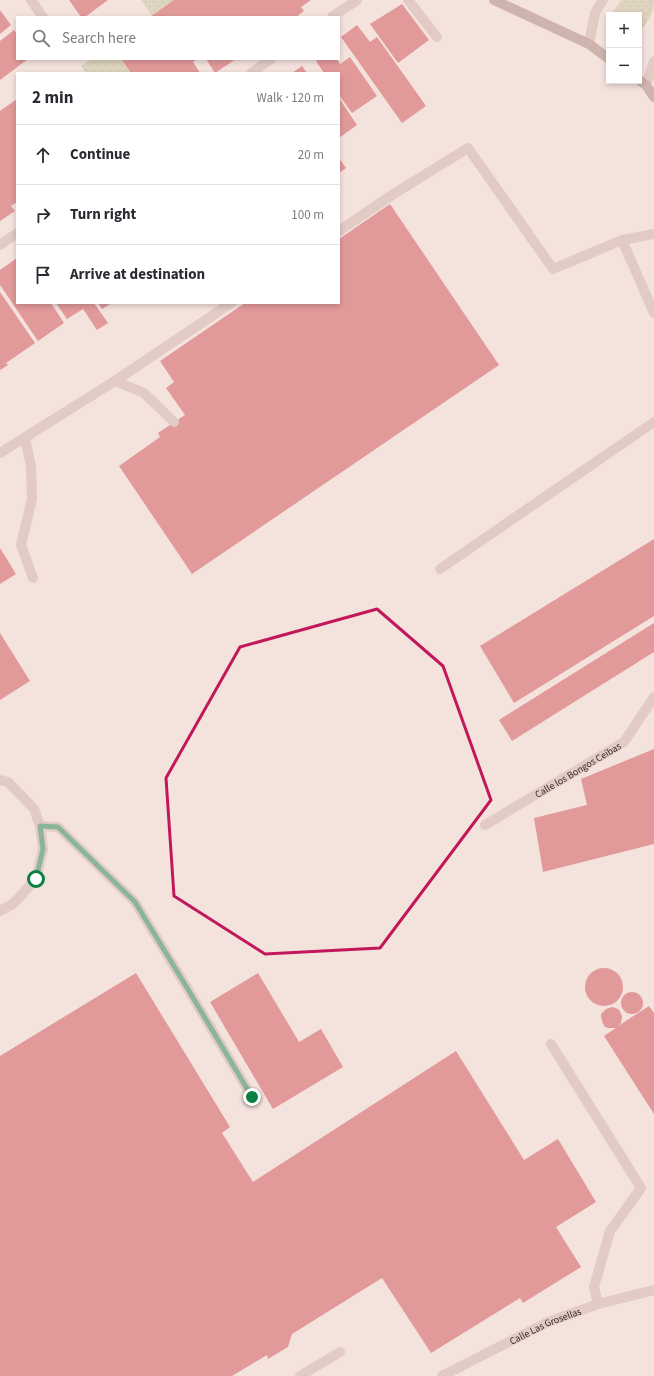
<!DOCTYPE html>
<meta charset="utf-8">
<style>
body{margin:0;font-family:"Source Sans 3",sans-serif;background:#f7f7f7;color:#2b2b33}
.controls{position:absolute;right:12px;top:12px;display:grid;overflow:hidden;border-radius:0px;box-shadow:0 2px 6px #0003}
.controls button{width:36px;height:36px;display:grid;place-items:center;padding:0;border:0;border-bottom:1px solid #e1e1e2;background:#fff;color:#2b2b33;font:20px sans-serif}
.stop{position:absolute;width:12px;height:12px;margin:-9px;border:3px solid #0b8043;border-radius:50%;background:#fff}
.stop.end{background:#0b8043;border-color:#fff;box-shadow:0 1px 4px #0008}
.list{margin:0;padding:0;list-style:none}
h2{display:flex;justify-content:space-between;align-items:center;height:52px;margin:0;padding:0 16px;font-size:17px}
h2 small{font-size:13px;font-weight:400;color:#7c7c81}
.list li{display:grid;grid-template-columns:26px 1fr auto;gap:12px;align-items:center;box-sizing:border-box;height:60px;padding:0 16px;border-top:1px solid #e1e1e2}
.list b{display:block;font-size:15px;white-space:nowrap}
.list em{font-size:13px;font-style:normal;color:#7c7c81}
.icon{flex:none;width:22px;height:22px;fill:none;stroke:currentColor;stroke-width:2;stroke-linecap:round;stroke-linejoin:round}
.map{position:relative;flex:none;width:654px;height:1376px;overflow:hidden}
.search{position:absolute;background:#fff;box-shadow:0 2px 6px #0003;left:16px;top:16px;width:324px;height:44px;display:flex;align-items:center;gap:10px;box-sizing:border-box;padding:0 14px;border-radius:0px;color:#7c7c81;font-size:15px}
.panel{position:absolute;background:#fff;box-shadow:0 2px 6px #0003;left:16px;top:72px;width:324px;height:232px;border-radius:0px}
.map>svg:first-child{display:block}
.grass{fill:url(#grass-dots)}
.building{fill:#cd424b}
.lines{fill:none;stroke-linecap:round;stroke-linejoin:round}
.service{stroke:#cdada8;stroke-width:10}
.minor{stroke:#cdada8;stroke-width:10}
.tertiary{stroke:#cdada8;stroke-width:10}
.secondary{stroke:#a17b79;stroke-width:10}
.route{stroke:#0b8043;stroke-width:5}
.marked{fill:none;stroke:#c2185b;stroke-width:3;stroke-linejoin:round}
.labels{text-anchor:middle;stroke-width:4;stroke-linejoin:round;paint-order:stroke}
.street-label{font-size:10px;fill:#392928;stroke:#fbeeea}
</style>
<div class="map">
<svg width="654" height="1376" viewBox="0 0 654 1376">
<defs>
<pattern id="grass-dots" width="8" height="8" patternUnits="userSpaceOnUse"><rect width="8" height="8" fill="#c3c49c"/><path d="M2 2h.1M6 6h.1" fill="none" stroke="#a8a886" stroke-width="1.8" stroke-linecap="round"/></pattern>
</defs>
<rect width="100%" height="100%" fill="#f4e2dd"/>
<g class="grass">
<path d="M141,0H174L152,16Z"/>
<path d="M621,0H654C654,12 648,24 639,31V15H611Z"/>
<path d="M91,59H121L131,73H86L81,66Z"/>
</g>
<g class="building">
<path d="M69,0H108L85,17H81Z"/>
<path d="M174,0H311L301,7L304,11L296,17H150Z"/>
<path d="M402,4L429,40L398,63L370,24Z"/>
<path d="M0,10L11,25L0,34Z"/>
<path d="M357,25L370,42L377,37L426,106L402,123L341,37Z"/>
<path d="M14,30L17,34V59H28L0,80V41Z"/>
<path d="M350,57L377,96L352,113L339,95V73H324L316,61L319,59H337L340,64Z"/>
<path d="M121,59H197L193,62L200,73H131Z"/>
<path d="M206,59H236L215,73Z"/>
<path d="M302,66L307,73H292Z"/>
<path d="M339,98L357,125L339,138Z"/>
<path d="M17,99V202L11,206L15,211L0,221V111Z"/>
<path d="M339,158L346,168L339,173Z"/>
<path d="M390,204L499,365L192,574L119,466L160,437L158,433L185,415L166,388L174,382L160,361L245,303H339V239Z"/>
<path d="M17,258V303H51L64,323L38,341L0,285V270Z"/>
<path d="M0,292L35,343L6,363L8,365L0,370Z"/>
<path d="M56,303H94L108,323L97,330L83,309L67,319Z"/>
<path d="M98,303H112L102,309Z"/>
<path d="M654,539V616L514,703L480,646Z"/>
<path d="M0,548L16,574L0,584Z"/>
<path d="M654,623V652L512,741L499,720Z"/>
<path d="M0,633L30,681L0,700Z"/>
<path d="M654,749V844L543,872L534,818L587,805L581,779Z"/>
<circle cx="604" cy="987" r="19"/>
<path d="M136,973L230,1127L222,1133L253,1182L456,1051L524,1160L558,1139L596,1202L556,1227L581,1267L523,1303L520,1298L431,1353L382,1278L292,1334L288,1347L268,1359L267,1355L232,1376H0V1056Z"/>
<path d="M258,973L299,1042L321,1029L343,1067L273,1109L210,1002Z"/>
<circle cx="632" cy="1003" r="11"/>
<path d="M649,1006L654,1013V1114L604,1036L616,1028H609L605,1027L603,1024L601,1017V1014L606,1009L612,1007L616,1008L619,1010L622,1016L621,1023L618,1026Z"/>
</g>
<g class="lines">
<g class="service">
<path d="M408,0L437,37"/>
<path d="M589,44L595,13L603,0"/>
<path d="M339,231L392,195L468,148L553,269L622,240"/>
<path d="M654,234L622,240L654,313"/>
<path d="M115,381L144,393L174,422"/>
<path d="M25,438L31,466L32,499L21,545L33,578"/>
<path d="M0,453L115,381L231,303"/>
<path d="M440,569L654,422"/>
<path d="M0,780L8,782L34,809L40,826L43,849L36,879L13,904L0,911"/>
<path id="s1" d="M485,825L624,742L654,697"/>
<path d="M40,826L58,827L135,902L189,991L252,1097"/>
<path d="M551,1044L641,1188L610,1231L594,1287L598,1304"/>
<path d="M300,1376L340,1352"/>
</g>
<g class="minor">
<path d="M31,0L43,17"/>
<path d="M332,17L357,0"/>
<path d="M251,73L271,59"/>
<path d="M0,245L17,233"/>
<path id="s2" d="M442,1376L548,1322L598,1304L654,1290"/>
</g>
<path class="tertiary" d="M646,85L654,61"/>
<g class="secondary">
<path d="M494,0L589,44L609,59"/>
<path d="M639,80L646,85L654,97"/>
</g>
</g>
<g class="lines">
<path class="route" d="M36,879L43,849L40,826L58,827L135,902L189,991L252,1097"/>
</g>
<path d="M0 0H654V1376H0ZM377,609L443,666L491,800L380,948L265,954L174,896L166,778L240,647Z" fill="#f4e2dd" fill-opacity=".55" fill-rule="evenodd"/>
<path class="marked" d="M377,609L443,666L491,800L380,948L265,954L174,896L166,778L240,647Z"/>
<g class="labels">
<g class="street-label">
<text dy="4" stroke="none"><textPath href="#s1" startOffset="108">Calle los Bongos Ceibas</textPath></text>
<text dy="4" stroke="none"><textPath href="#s2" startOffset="115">Calle Las Grosellas</textPath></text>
</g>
</g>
</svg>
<div class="controls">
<button>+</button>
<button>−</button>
</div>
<div class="stop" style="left:36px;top:879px"></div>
<div class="stop end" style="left:252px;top:1097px"></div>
<div class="search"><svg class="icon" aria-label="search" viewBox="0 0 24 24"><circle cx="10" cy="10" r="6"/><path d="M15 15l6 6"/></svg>Search here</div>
<section class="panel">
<h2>2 min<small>Walk · 120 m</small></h2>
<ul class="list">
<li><svg class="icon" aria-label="ahead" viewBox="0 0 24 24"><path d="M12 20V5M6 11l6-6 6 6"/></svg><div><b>Continue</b></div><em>20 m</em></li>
<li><svg class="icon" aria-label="right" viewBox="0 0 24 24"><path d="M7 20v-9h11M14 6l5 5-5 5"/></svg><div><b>Turn right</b></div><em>100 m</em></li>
<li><svg class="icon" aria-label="arrive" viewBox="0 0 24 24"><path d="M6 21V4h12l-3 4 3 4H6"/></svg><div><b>Arrive at destination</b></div></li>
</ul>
</section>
</div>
